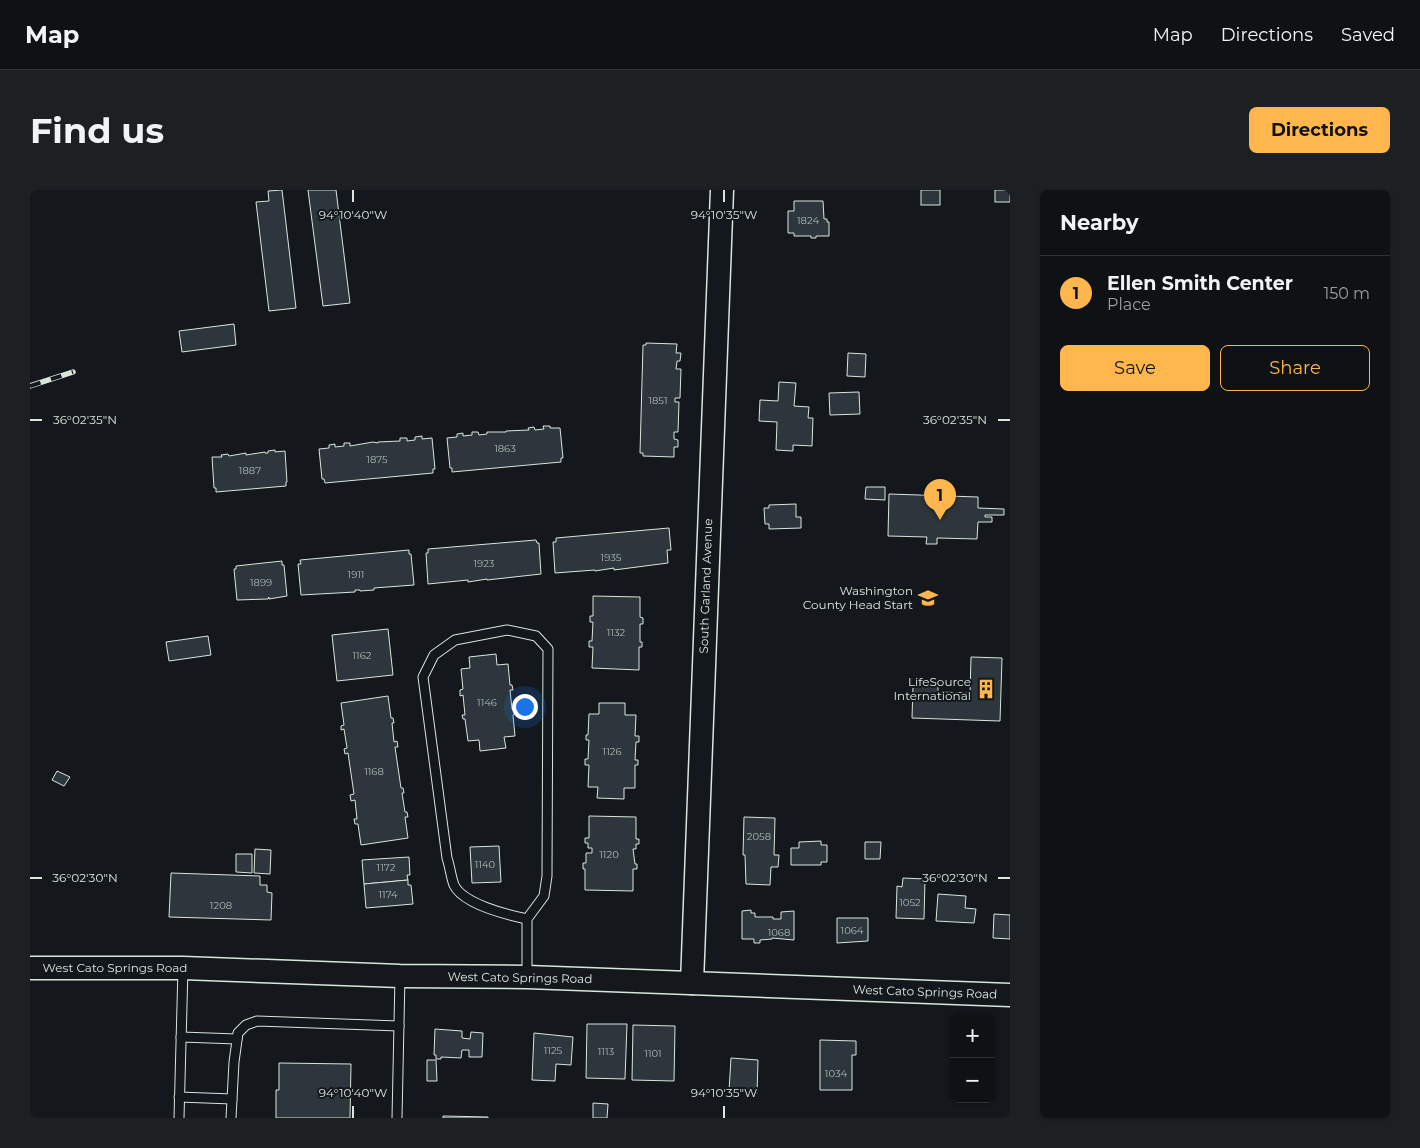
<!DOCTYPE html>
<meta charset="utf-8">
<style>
body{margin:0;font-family:Montserrat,sans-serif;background:#1d2022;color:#f1f3f6}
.controls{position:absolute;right:15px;bottom:15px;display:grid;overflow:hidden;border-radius:8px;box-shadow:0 1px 4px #0004}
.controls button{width:45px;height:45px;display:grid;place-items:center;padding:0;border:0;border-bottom:1px solid #2f3234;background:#0f1215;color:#f1f3f6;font:25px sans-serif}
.you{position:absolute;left:494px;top:516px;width:18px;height:18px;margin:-12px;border:4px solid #fff;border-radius:50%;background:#1a73e8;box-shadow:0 0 0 8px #1a73e833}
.badge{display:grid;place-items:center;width:32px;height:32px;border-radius:50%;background:#ffb74d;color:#111;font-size:16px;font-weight:700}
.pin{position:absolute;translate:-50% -41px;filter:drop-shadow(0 1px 2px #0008)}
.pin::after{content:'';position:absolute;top:26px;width:18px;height:15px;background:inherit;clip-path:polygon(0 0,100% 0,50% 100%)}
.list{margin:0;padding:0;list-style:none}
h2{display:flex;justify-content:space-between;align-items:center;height:65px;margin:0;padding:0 20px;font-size:21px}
h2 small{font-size:16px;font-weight:400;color:#9b9ea0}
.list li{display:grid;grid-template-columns:32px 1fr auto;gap:15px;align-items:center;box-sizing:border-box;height:75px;padding:0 20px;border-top:1px solid #2f3234}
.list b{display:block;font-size:19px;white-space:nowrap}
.list p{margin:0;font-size:16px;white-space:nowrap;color:#9b9ea0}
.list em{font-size:16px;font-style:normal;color:#9b9ea0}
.actions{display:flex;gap:10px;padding:15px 20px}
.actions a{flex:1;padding:11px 0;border:1px solid #ffb74d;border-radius:8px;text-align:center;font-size:18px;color:#ffb74d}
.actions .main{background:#ffb74d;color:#111}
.map{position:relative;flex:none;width:980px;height:928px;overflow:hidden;border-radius:8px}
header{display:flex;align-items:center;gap:30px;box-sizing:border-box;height:70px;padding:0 25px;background:#0f1215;border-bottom:1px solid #2f3234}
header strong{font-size:24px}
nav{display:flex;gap:28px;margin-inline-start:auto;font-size:18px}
.intro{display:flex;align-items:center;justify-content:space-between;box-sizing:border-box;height:120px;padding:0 30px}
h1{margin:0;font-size:35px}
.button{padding:12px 22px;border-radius:8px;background:#ffb74d;color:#111;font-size:18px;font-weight:700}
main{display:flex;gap:30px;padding:0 30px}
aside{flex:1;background:#0f1215;border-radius:8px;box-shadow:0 1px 4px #0004}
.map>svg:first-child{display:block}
.building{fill:#2c363c;stroke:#d8e6dc}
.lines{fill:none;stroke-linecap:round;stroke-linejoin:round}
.service-casing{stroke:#d8e6dc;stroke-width:11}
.tertiary-casing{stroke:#d8e6dc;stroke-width:25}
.service{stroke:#14181c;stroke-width:9}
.tertiary{stroke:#14181c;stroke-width:22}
.rail-casing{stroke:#d8e6dc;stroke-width:5.5}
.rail{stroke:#14181c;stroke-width:4;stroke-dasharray:11;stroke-linecap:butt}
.ticks{fill:none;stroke:#d8e6dc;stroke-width:2}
.labels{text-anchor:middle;stroke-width:4;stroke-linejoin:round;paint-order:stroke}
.number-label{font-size:10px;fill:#adbab4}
.street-label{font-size:12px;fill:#d8e6dc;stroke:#14181c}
.poi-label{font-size:12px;fill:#d8e6dc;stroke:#14181c;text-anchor:end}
.ticks-label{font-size:12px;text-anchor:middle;fill:#d8e6dc;stroke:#14181c;stroke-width:4;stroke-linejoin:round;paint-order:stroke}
</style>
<header>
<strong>Map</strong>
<nav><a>Map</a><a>Directions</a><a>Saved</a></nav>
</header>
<div class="intro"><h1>Find us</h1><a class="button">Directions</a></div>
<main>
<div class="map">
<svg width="980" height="928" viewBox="0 0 980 928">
<rect width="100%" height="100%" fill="#14181c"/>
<g class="building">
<path d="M252,0L266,118L239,121L226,12L239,11L238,1Z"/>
<path d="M278,0H306L320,113L293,116Z"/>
<rect x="891" y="0" width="19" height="15"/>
<rect x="965" y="0" width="15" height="12"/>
<path d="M764,11H793L794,29H797V32H799V46H786V48H781V46H764V43H758V21H764Z"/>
<path d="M204,134L206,155L152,162L149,141Z"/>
<path d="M616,153L647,154L646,163H651L650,171H647L646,179H651L650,208H645V212H649L648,242H644V249L648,250V257H644V267L613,266V263H610L613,155H616Z"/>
<path d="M818,163L836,164L835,187L817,186Z"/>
<path d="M749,192L766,193L764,216L779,217L778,228H783L782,256L763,255V261L746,260L747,232L729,231L730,210L748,211Z"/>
<path d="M829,202L830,224L800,225L799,203Z"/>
<path d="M513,236H520V238H530L533,268H531V272L422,282V278H420L417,248L427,247V244L433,243V246L442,245V242H448L449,245L457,244V242H476V241L499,240L498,238L504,237L505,240L514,239Z"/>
<path d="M392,246V249L402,248L405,279H403V283L295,293L294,289H292L289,259L299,258V255L305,254V257L314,256V253H320V256L343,252L348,253V252L370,251V248H377V251L385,250V247Z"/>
<path d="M245,260V262L255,261L257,292H256V296L186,302V298H184L182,267H192L191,265L198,264L199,266L216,263V265L235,262V263H238V261Z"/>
<path d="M836,297H855V310L835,309Z"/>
<path d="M859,304L948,307V318L974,319V325H955V327H962V332H948L947,349L907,348V354H896L897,347L858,346Z"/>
<path d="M766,314V327H771V338L739,339V334H735L734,318H739V315Z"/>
<path d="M639,338L641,360H637L638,373L584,380V378L565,381V380L525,383L523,352H526V348Z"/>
<path d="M506,350L507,353H509L511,384L457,390V389L438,392V390L398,394L396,363H398V359Z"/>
<path d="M379,360V364H381L384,395L344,398V400L330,401V400H325V402L271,405L268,374H271L270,370Z"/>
<path d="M252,371V375H254L257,406L239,409V407L238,409L207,410L204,379H206V376Z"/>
<path d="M563,406L610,407V427L613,428V434H610V452H612V457H609V480L562,478L563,457H559V451H562L563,432H560V426H563Z"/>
<path d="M358,439L363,485L307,491L302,445Z"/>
<path d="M178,446L181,465L139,471L136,452Z"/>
<path d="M466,464L467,475L478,474L480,495H482L483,500H480L482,519H485V524L483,525L485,546L474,547L476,558L450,561L449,550L438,551L435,529H433L432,525H435L433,505L430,506V500L433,499L431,479L440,478L439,467Z"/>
<path d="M941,467L972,468L970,531L882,528L883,495H908V502L940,503Z"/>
<path d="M358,506L361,528H363L364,533H362L364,552L367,551L368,557H365L371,598H373L374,603H372L375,622H377L378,627H375L378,648L331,655L328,634H325L324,629H327L325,610L321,611L320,605L324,604L318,563L315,564L314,559L317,558L314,539L311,540V536L314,535L311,513Z"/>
<path d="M569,513H595V525H606L605,546H609V552H606L605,570H608V575H605V598H594V609L567,608L568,597H558L559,575H555V569H558L559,550H556V545H558L559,524H569Z"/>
<path d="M27,581L40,587L34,596L22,590Z"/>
<path d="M559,626L606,627V649H609V654H606V659H603L605,674H607V679H603V701L555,700V679H553V673H556V663H562V658H558V653H555V648H559Z"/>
<path d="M714,627L745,628L744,665H749L748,677H741L740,695L716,694L715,665H713Z"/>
<path d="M791,651V655H797V672H791V675H761V658H769V652Z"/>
<path d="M835,652H851L850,669H835Z"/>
<path d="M469,656L471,692L442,693L440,657Z"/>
<path d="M225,659L241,660L240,684L224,683Z"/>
<path d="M206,664H222V683L206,682Z"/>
<path d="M379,667L380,685H377L378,690L334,694L332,670Z"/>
<path d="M141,683L230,686V695H237V702L242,703L241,730L139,727Z"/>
<path d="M873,688L895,689L894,729L866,728L867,696L872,697Z"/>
<path d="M378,690V695H381L383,714L336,718L334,694Z"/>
<path d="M908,704L936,706L935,718L946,719L944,733L906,731Z"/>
<path d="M721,720V723H725V727H743V729H751V722L764,721V750L742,748V749L730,750V753H724V749H712V721Z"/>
<path d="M964,724L980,725V749L963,748Z"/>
<path d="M807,728H838V751L807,753Z"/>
<path d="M557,834H597L595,889L556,888Z"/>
<path d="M603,835L645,836L644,891L602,890Z"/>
<path d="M405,839L432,841V848L440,849L441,842L453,843L452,867H439V860H432L431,868L411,867V869H406V865H404Z"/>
<path d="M504,843L543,847L541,875L526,874L525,891L502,890Z"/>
<path d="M790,850L826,851V865H822V900H790Z"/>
<path d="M701,868L728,870L727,904L699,901Z"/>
<path d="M397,870H406L407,891H397Z"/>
<path d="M249,873L321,874L320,928H246V900H249Z"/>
<path d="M563,913L578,914L577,928H563Z"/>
<path d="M413,926L458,927V928H413Z"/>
</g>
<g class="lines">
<defs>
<g id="service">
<path d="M497,786V729L514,706L517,686L518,459L506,446L477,440L425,450L404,465L393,487L417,668C420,677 421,687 424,695C433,714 478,725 497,729"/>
<path d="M151,847L207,849"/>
<path d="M149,907L202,909"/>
<path d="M149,928L153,778"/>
<path d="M201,928L204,872L208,843L216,835L227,831L369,836"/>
<path d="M367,928L370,786"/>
</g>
<g id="tertiary">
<path d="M0,778H153L370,786L497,787L980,805"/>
<path d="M662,793L692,0"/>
</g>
</defs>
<use href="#service" class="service-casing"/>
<use href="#tertiary" class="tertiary-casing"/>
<use href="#service" class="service"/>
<use href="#tertiary" class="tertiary"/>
<defs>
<path id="rail" d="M0,196L43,182"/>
</defs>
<use href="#rail" class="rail-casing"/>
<use href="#rail" class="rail"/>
</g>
<path class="ticks" d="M323,0V12M694,0V12M0,230H12M968,230H980M0,688H12M968,688H980M323,916V928M694,916V928"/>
<defs>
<symbol id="school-bare" viewBox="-9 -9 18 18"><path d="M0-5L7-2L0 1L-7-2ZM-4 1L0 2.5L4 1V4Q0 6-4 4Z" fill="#ffb74d" stroke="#14181c" stroke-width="2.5" paint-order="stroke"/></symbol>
<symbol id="building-bare" viewBox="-9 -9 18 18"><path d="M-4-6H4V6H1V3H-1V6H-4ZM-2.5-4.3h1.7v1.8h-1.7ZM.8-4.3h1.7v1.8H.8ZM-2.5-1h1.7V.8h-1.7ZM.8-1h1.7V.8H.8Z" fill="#ffb74d" stroke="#14181c" stroke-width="2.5" paint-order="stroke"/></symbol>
</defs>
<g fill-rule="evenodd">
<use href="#school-bare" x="884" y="394" width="28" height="28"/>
<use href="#building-bare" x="942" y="485" width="28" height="28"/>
</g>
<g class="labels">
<g class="number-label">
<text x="778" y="34">1824</text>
<text x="628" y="214">1851</text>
<text x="475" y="262">1863</text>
<text x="347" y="273">1875</text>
<text x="220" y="284">1887</text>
<text x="581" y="371">1935</text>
<text x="454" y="377">1923</text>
<text x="326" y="388">1911</text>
<text x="231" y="396">1899</text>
<text x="586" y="446">1132</text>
<text x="332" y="469">1162</text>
<text x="457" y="516">1146</text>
<text x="582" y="565">1126</text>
<text x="344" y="585">1168</text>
<text x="729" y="650">2058</text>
<text x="579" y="668">1120</text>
<text x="455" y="678">1140</text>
<text x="356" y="681">1172</text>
<text x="358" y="708">1174</text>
<text x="880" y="716">1052</text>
<text x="191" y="719">1208</text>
<text x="822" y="744">1064</text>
<text x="749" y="746">1068</text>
<text x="523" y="864">1125</text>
<text x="576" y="865">1113</text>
<text x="623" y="867">1101</text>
<text x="806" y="887">1034</text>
</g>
<g class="street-label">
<text transform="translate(676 396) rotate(-88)" y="4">South Garland Avenue</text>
<text x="85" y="782">West Cato Springs Road</text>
<text transform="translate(490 788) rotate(1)" y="4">West Cato Springs Road</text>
<text transform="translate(895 802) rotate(2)" y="4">West Cato Springs Road</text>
</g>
<g class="poi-label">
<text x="883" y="405">Washington<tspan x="883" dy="14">County Head Start</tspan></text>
<text x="941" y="496">LifeSource<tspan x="941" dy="14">International</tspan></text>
</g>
</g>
<g class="ticks-label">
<text x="323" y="29">94°10'40"W</text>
<text x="694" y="29">94°10'35"W</text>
<text x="55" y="234">36°02'35"N</text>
<text x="925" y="234">36°02'35"N</text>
<text x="55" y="692">36°02'30"N</text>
<text x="925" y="692">36°02'30"N</text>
<text x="323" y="907">94°10'40"W</text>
<text x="694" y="907">94°10'35"W</text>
</g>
</svg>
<div class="controls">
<button>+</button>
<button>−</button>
</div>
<div class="you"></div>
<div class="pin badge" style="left:910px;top:330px">1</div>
</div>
<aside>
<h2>Nearby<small></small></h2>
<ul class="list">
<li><span class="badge">1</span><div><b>Ellen Smith Center</b><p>Place</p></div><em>150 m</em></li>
</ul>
<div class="actions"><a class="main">Save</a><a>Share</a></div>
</aside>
</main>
